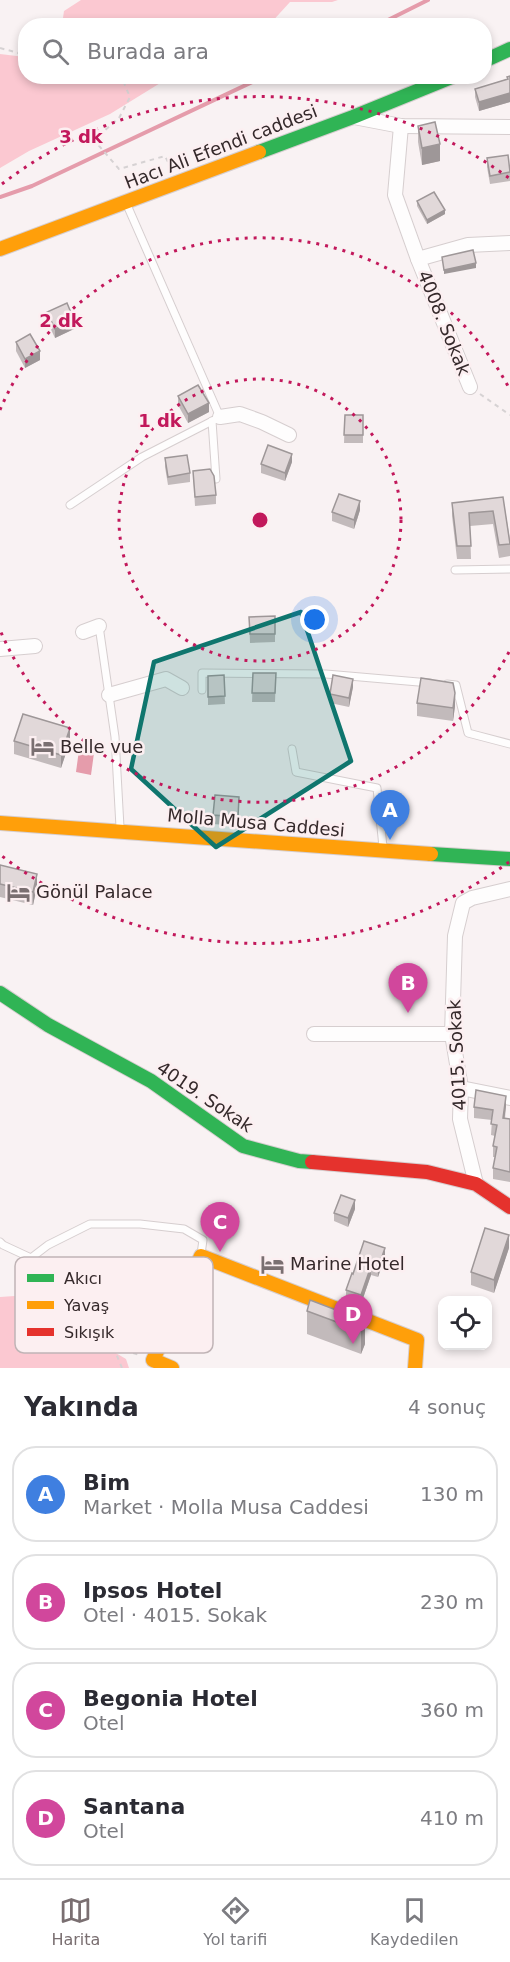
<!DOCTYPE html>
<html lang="tr">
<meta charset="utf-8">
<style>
body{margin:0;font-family:"DejaVu Sans",sans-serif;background:#f7f7f7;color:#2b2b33}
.controls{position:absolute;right:18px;bottom:18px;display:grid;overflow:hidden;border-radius:12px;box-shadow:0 3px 9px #0003}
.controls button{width:54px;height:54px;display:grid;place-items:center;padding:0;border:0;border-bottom:2px solid #e1e1e2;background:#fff;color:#2b2b33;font:30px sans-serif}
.you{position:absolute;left:315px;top:620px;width:21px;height:21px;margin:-15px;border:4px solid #fff;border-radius:50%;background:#1a73e8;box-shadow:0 0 0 9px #1a73e833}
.badge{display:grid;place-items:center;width:39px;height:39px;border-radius:50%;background:#7a6f71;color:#fff;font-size:20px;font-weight:700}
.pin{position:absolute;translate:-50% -50px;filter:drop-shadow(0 2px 3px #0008)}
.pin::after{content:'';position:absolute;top:32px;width:21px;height:18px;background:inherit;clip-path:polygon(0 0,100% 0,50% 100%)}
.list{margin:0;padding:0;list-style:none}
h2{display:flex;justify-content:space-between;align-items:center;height:78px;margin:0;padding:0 24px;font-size:26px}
h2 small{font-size:20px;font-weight:400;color:#7c7c81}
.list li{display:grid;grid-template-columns:39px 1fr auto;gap:18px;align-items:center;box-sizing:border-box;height:96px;margin:0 12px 12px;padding:0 12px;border:2px solid #e1e1e2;border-radius:24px}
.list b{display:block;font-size:22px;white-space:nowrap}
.list p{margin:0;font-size:20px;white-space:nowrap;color:#7c7c81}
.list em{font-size:20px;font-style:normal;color:#7c7c81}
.icon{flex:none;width:33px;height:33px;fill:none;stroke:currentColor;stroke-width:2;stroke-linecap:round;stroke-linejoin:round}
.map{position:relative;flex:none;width:510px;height:1368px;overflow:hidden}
.search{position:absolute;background:#fff;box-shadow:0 3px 9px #0003;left:18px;right:18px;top:18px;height:66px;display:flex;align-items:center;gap:15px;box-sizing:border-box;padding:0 21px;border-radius:24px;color:#7c7c81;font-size:22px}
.sheet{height:510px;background:#fff}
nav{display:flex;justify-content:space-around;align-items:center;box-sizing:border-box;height:84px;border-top:2px solid #e1e1e2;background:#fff;font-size:16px;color:#7c7c81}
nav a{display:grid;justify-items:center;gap:3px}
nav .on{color:#7a6f71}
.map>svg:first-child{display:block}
.green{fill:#fbc8d1}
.water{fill:#e59cab}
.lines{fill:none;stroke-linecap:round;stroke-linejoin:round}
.stream{stroke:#e59cab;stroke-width:4}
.lane-casing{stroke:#d6cecf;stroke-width:9}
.street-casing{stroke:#d6cecf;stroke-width:16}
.fast-casing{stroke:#d6cecf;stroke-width:16}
.slow-casing{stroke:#d6cecf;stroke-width:16}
.jam-casing{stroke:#d6cecf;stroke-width:16}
.path{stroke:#d6d2d3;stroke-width:2;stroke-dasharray:4.5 4.5;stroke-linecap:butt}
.lane{stroke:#fefdfd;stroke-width:7}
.street{stroke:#fefdfd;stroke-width:14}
.fast{stroke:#30b455;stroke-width:14}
.slow{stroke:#ff9f0a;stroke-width:14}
.jam{stroke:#e5322d;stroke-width:14}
.wall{fill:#c2babb}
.shaded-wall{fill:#9e9798}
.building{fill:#e1d8d9;stroke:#9e9798;stroke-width:1.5}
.marked{fill:#0f766e;fill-opacity:0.2;stroke:#0f766e;stroke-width:4.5;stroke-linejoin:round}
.ring{fill:none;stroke:#c2185b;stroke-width:3;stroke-dasharray:3 6}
.labels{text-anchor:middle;stroke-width:5;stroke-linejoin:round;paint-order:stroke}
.street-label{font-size:18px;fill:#35292b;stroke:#fceff1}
.poi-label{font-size:18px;fill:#35292b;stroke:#fceff1;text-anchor:start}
.key{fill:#fceff1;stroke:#c0b4b6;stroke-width:1.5}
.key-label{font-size:16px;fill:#35292b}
.centre{fill:#c2185b;stroke:#fceff1;stroke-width:3}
.ring-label{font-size:18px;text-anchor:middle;font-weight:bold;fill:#c2185b;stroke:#fceff1;stroke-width:5;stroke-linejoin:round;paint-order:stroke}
</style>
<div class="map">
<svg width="510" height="1368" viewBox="0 0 510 1368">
<rect width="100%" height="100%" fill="#f9f2f3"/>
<g class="green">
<path d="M81,0H338L332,2H290L269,25H62L64,11Z"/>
<path d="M0,54L25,57L26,76L170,77L110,114L29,151L0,168Z"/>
<path d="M29,1295L104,1346L126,1359L129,1368H0V1297Z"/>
</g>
<path class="water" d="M79,750L94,753L91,775L76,772Z"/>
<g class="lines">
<g class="stream">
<path d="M376,26L428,0"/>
<path d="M0,197L32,186L265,76"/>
</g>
<defs>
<g id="lane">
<path d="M212,421L216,479"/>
<path d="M70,505L142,457L220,417L127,205"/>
<path d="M455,570L510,569"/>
<path d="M99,626L115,737L120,827"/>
<path d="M447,684L456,685L468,733L510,744"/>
<path d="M202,690V673L326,674L430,683"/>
<path d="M292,749L296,772L377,788L383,847"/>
<path d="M0,1242L3,1245L31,1258L48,1245L90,1224H140L184,1229L203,1240L201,1254"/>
</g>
<g id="street">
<path d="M354,117L401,126L510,127"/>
<path d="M401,126L395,195L418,259L470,387"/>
<path d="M418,259L468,245L510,243"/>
<path d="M220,417L240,414L262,422L289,435"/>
<path d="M83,632L99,626"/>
<path d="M0,649L35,646"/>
<path d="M109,695L166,679L182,688"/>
<path d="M314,1034H452"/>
<path d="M461,1088L510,1098"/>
<path d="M476,1184L460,1119L461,1088L452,1034L455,936L463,903L472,898L510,889"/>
</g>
<g id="fast">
<path d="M484,61L510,49"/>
<path d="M259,152L353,117L454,76"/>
<path d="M431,854L510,859"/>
<path d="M0,993L48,1025L151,1081L243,1146L299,1161L312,1162"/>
</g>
<g id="slow">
<path d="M0,249L259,152"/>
<path d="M0,823L431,854"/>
<path d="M172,1368L153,1360L201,1256L417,1340L415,1368"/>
</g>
<path id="jam" d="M312,1162L427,1172L476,1184L510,1207"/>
</defs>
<use href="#lane" class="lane-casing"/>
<use href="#street" class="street-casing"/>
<use href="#fast" class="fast-casing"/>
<use href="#slow" class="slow-casing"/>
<use href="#jam" class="jam-casing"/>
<g class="path">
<path d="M0,48L26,55"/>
<path d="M116,76L124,83L130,97L119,118L94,140L119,169L165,156L171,168"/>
<path d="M480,394L510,415"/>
<path d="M72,1320L113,1346"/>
<path d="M122,1368L113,1346L139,1355"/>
</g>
<use href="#lane" class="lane"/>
<use href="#street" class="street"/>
<use href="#fast" class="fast"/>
<use href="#slow" class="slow"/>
<use href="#jam" class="jam"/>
</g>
<g class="wall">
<path d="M510,76V102L479,111L475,97V89L507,79V77Z"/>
<path d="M418,126L440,161L422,165L418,142Z"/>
<path d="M487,158L510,167V181L490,184L487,167Z"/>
<path d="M417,201L445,214L427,224L417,206Z"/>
<path d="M47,312L74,329L55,338L47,321Z"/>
<path d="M16,342L40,360L25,368L16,351Z"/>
<path d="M178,396L209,412L188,423L178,405Z"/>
<path d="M345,415H363V443H344Z"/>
<path d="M165,458L190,473V482L168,485L165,467Z"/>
<path d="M292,462L285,481L261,473V464Z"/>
<path d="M193,471L216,495V504L195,506Z"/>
<path d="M503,497L510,540V556L499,558L493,524L470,526L471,559H457L452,516V503Z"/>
<path d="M360,510L354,529L332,521V512Z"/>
<path d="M275,616V642L250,643L249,617Z"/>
<path d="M253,673H276L275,702H252Z"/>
<path d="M224,675L225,704L208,705V676Z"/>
<path d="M353,687L349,707L330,703V694Z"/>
<path d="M417,703L455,706L453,721L417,716Z"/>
<path d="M14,741H70L61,768L14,754Z"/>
<path d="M239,806L238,826L213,824V815Z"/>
<path d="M0,865L37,887L33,905L0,897Z"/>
<path d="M506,1106L505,1119H510V1182L493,1179V1168L495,1157H493V1146L495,1136L491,1135L492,1120L474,1118V1107Z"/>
<path d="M355,1209L348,1227L334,1221V1213Z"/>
<path d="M509,1248L494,1293L471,1285V1272Z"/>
<path d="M385,1257L378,1277L371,1275L361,1304L346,1299V1290L353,1274Z"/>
<path d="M307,1311L365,1321V1344L361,1354L307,1334Z"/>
</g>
<g class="shaded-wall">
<path d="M510,93V102L479,111V102Z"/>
<path d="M440,144V161L422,165V148Z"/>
<path d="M445,210V214L427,224V220Z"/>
<path d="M476,263V268L444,274V270Z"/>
<path d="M74,320V329L55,338V329Z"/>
<path d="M40,351V360L25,368V359Z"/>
<path d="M209,403V412L188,423V414Z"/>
<path d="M292,454V462L285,481V473Z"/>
<path d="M360,501V510L354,529V520Z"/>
<path d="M353,679V687L349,707V698Z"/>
<path d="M455,693V706L453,721V708Z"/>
<path d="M70,728V741L61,768V755Z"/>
<path d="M37,874V887L33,905V892Z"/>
<path d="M506,1096V1106L503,1129V1118Z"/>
<path d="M355,1200V1209L348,1227V1218Z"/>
<path d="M509,1235V1248L494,1293V1280Z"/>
<path d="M385,1248V1257L378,1277V1268Z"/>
<path d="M371,1266V1275L361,1304V1295Z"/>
<path d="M365,1321V1344L361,1354V1331Z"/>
</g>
<g class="building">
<path d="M510,76V93L479,102L475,89L508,79L507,77Z"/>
<path d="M435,122L440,144L422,148L418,126Z"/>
<path d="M508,155L510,172L490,176L487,158Z"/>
<path d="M434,192L445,210L427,220L417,201Z"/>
<path d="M473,250L476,263L444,270L442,257Z"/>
<path d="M67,303L74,320L55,329L47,312Z"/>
<path d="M30,334L40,351L25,359L16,342Z"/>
<path d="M198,385L209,403L188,414L178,396Z"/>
<path d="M345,415H363V435H344Z"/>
<path d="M268,445L292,454L285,473L261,464Z"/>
<path d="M187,455L190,473L168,477L165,458Z"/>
<path d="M210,469L214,476L216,495L195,497L193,471Z"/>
<path d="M339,494L360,501L354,520L332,512Z"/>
<path d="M503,497L510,544L499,545L493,511L469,513L471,546H457L452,503Z"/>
<path d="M275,616V634H250L249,617Z"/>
<path d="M253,673H276L275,693H252Z"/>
<path d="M224,675L225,696L208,697V676Z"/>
<path d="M333,675L353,679L349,698L330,694Z"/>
<path d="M421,678L453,683L455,693L453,708L417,703Z"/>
<path d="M23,714L70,728L61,755L14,741Z"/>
<path d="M215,795L239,797L238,817L213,815Z"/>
<path d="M0,865L37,874L33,892L0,884Z"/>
<path d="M476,1090L506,1096L503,1118L510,1119V1172L493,1168L497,1147L493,1146L497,1125L491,1124L493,1110L474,1107Z"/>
<path d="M341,1195L355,1200L348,1218L334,1213Z"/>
<path d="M485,1228L509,1235L494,1280L471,1272Z"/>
<path d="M364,1241L385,1248L378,1268L371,1266L361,1295L346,1290L352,1273L353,1274Z"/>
<path d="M310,1300L365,1321L361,1331L307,1311Z"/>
</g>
<path class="marked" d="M301,612L351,761L216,847L131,769L154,662Z"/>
<g class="ring">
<circle cx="260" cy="520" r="141"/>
<path d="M509 652A282 282 0 0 1 0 630M0 410A282 282 0 0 1 509 388"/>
<path d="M509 862A423 423 0 0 1 2 856M2 184A423 423 0 0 1 509 178"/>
</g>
<defs>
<symbol id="hotel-bare" viewBox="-9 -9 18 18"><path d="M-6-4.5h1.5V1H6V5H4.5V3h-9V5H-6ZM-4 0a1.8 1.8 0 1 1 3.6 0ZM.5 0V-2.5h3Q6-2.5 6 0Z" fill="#7a6f71" stroke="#fceff1" stroke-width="2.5" paint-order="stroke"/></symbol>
</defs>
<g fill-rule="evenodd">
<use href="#hotel-bare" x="26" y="730" width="33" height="33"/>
<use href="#hotel-bare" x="2" y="876" width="33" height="33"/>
<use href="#hotel-bare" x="256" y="1248" width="33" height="33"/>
</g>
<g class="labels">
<g class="street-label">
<text transform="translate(221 147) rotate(-21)" y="6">Hacı Ali Efendi caddesi</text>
<text transform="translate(444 323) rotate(68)" y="6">4008. Sokak</text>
<text transform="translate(256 823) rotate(5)" y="6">Molla Musa Caddesi</text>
<text transform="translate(457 1055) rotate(-93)" y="6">4015. Sokak</text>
<text transform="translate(205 1097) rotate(34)" y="6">4019. Sokak</text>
</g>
<g class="poi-label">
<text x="60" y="753">Belle vue</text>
<text x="36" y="898">Gönül Palace</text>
<text x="290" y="1270">Marine Hotel</text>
</g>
</g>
<rect x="15" y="1257" width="198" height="96" rx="9" class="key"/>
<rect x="27" y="1274" width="27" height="8" fill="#30b455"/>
<rect x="27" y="1301" width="27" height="8" fill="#ff9f0a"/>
<rect x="27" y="1328" width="27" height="8" fill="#e5322d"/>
<g class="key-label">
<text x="64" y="1284">Akıcı</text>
<text x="64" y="1311">Yavaş</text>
<text x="64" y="1338">Sıkışık</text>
</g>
<circle cx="260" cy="520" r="9" class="centre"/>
<g class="ring-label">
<text x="81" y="143">3 dk</text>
<text x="61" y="327">2 dk</text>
<text x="160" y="427">1 dk</text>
</g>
</svg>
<div class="controls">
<button><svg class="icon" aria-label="locate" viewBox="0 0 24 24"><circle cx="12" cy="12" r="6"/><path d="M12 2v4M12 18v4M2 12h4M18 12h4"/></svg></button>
</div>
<div class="you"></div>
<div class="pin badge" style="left:390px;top:840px;background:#3f7fe0">A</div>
<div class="pin badge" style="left:408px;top:1013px;background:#d1479c">B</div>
<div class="pin badge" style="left:220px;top:1252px;background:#d1479c">C</div>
<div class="pin badge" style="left:353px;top:1344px;background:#d1479c">D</div>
<div class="search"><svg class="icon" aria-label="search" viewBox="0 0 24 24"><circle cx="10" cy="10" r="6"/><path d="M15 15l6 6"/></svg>Burada ara</div>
</div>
<section class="sheet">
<h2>Yakında<small>4 sonuç</small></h2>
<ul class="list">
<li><span class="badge" style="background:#3f7fe0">A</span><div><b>Bim</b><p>Market · Molla Musa Caddesi</p></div><em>130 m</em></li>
<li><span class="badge" style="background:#d1479c">B</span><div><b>Ipsos Hotel</b><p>Otel · 4015. Sokak</p></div><em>230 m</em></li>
<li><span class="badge" style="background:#d1479c">C</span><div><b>Begonia Hotel</b><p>Otel</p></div><em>360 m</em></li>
<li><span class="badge" style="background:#d1479c">D</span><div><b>Santana</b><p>Otel</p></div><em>410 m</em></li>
</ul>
</section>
<nav>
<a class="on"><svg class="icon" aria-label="map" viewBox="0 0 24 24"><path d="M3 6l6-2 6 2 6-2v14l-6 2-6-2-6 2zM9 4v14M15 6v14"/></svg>Harita</a>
<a><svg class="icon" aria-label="directions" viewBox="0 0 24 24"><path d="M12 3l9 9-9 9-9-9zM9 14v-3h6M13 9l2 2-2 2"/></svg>Yol tarifi</a>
<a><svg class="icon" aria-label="saved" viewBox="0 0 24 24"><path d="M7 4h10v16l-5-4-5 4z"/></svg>Kaydedilen</a>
</nav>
